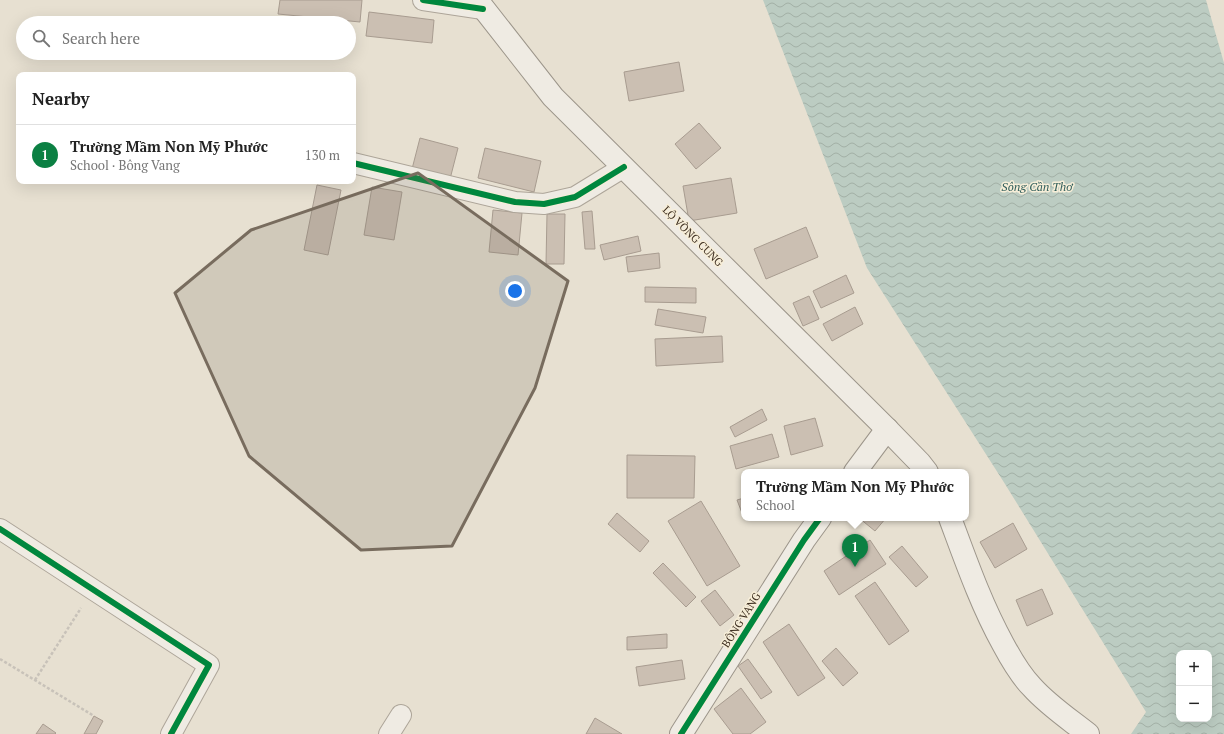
<!DOCTYPE html>
<meta charset="utf-8">
<style>
body{margin:0;font-family:"PT Serif",serif;background:#f2f2f2;color:#222}
.controls{position:absolute;right:12px;bottom:12px;display:grid;overflow:hidden;border-radius:8px;box-shadow:0 4px 16px #0002}
.controls button{width:36px;height:36px;display:grid;place-items:center;padding:0;border:0;border-bottom:1px solid #e0e0e0;background:#fff;color:#222;font:20px sans-serif}
.you{position:absolute;left:515px;top:291px;width:14px;height:14px;margin:-10px;border:3px solid #fff;border-radius:50%;background:#1a73e8;box-shadow:0 0 0 6px #1a73e833}
.badge{display:grid;place-items:center;width:26px;height:26px;border-radius:50%;background:#0b8043;color:#fff;font-size:13px;font-weight:700}
.pin{position:absolute;translate:-50% -33px;filter:drop-shadow(0 1px 2px #0008)}
.pin::after{content:'';position:absolute;top:21px;width:14px;height:12px;background:inherit;clip-path:polygon(0 0,100% 0,50% 100%)}
.popup{position:absolute;left:741px;top:469px;width:228px;height:52px;box-sizing:border-box;display:grid;place-content:center;border-radius:8px;background:#fff;filter:drop-shadow(0 1px 3px #0005);font-size:13px;white-space:nowrap;color:#767676}
.popup b{font-size:15px;color:#222}
.popup::after{content:'';position:absolute;left:50%;top:100%;margin-left:-8px;border:8px solid transparent;border-top-color:#fff}
.list{margin:0;padding:0;list-style:none}
h2{display:flex;justify-content:space-between;align-items:center;height:52px;margin:0;padding:0 16px;font-size:17px}
h2 small{font-size:13px;font-weight:400;color:#767676}
.list li{display:grid;grid-template-columns:26px 1fr auto;gap:12px;align-items:center;box-sizing:border-box;height:60px;padding:0 16px;border-top:1px solid #e0e0e0}
.list b{display:block;font-size:15px;white-space:nowrap}
.list p{margin:0;font-size:13px;white-space:nowrap;color:#767676}
.list em{font-size:13px;font-style:normal;color:#767676}
.icon{flex:none;width:22px;height:22px;fill:none;stroke:currentColor;stroke-width:2;stroke-linecap:round;stroke-linejoin:round}
.map{position:relative;flex:none;width:1224px;height:734px;overflow:hidden}
.search{position:absolute;background:#fff;box-shadow:0 4px 16px #0002;left:16px;top:16px;width:340px;height:44px;display:flex;align-items:center;gap:10px;box-sizing:border-box;padding:0 14px;border-radius:22px;color:#767676;font-size:15px}
.panel{position:absolute;background:#fff;box-shadow:0 4px 16px #0002;left:16px;top:72px;width:340px;height:112px;border-radius:8px}
.map>svg:first-child{display:block}
.water{fill:url(#water-waves);fill-rule:evenodd}
.building{fill:#cbbfb2;stroke:#a89c90}
.lines{fill:none;stroke-linecap:round;stroke-linejoin:round}
.street-casing{stroke:#ada599;stroke-width:22}
.secondary-casing{stroke:#9c958a;stroke-width:24}
.path{stroke:#c8c2b9;stroke-width:2.5;stroke-dasharray:3 2;stroke-linecap:butt}
.street{stroke:#efebe3;stroke-width:20}
.secondary{stroke:#efebe3;stroke-width:22}
.cycleway-casing{stroke:#f7eed8;stroke-width:8}
.cycleway{stroke:#00873e;stroke-width:6}
.marked{fill:#786c5e;fill-opacity:0.2;stroke:#786c5e;stroke-width:3;stroke-linejoin:round}
.labels{text-anchor:middle;stroke-width:3;stroke-linejoin:round;paint-order:stroke}
.street-label{font-size:11px;fill:#3d2e20;stroke:#f7eed8}
.water-label{font-size:12px;font-style:italic;fill:#2f5d5a;stroke:#f7eed8}
</style>
<div class="map">
<svg width="1224" height="734" viewBox="0 0 1224 734">
<defs>
<pattern id="water-waves" width="16" height="10" patternUnits="userSpaceOnUse"><rect width="16" height="10" fill="#bcccc2"/><path d="M0 5q4-4 8 0t8 0" fill="none" stroke="#a2b0a6"/></pattern>
</defs>
<rect width="100%" height="100%" fill="#e7e0d1"/>
<path class="water" d="M763,0H1206L1224,63V734H1131L1146,712L1005,484L867,268ZM1179,653H1209V719H1179Z"/>
<g class="building">
<path d="M280,0H362L360,22L278,14Z"/>
<path d="M369,12L434,20L432,43L366,36Z"/>
<path d="M679,62L684,91L629,101L624,72Z"/>
<path d="M699,123L721,148L696,169L675,144Z"/>
<path d="M420,138L458,148L450,179L412,169Z"/>
<path d="M485,148L541,161L534,192L478,178Z"/>
<path d="M731,178L737,213L689,221L683,186Z"/>
<path d="M317,185L341,190L328,255L304,250Z"/>
<path d="M372,187L402,192L394,240L364,235Z"/>
<path d="M493,210L522,213L518,255L489,252Z"/>
<path d="M592,211L595,249H585L582,212Z"/>
<path d="M547,214H565L564,264H546Z"/>
<path d="M806,227L818,257L766,279L754,249Z"/>
<path d="M638,236L641,251L604,260L600,245Z"/>
<path d="M659,253L660,268L628,272L626,257Z"/>
<path d="M846,275L854,293L821,308L813,291Z"/>
<path d="M645,287L696,288V303L645,302Z"/>
<path d="M809,296L819,319L803,326L793,303Z"/>
<path d="M855,307L863,324L832,341L823,324Z"/>
<path d="M658,309L706,317L703,333L655,325Z"/>
<path d="M722,336L723,362L656,366L655,339Z"/>
<path d="M762,409L767,420L735,437L730,427Z"/>
<path d="M815,418L823,446L791,455L784,426Z"/>
<path d="M772,434L779,457L736,469L730,446Z"/>
<path d="M627,455L695,456L694,498H627Z"/>
<path d="M744,498V513H742L737,500Z"/>
<path d="M701,501L740,566L707,586L668,521Z"/>
<path d="M617,513L649,541L640,552L608,524Z"/>
<path d="M859,518H886L875,531Z"/>
<path d="M1013,523L1027,549L995,568L980,542Z"/>
<path d="M870,540L886,564L839,595L824,571Z"/>
<path d="M902,546L928,577L916,587L889,557Z"/>
<path d="M663,563L696,597L686,607L653,573Z"/>
<path d="M875,582L909,631L889,645L855,596Z"/>
<path d="M1042,589L1053,614L1027,626L1016,600Z"/>
<path d="M715,590L734,615L720,626L701,601Z"/>
<path d="M789,624L825,678L798,696L763,642Z"/>
<path d="M667,634V648L627,650V637Z"/>
<path d="M836,648L858,673L843,686L822,661Z"/>
<path d="M748,659L772,692L761,699L738,666Z"/>
<path d="M682,660L685,679L639,686L636,667Z"/>
<path d="M741,688L766,722L750,734H733L714,709Z"/>
<path d="M94,716L103,721L96,734H84Z"/>
<path d="M595,718L622,734H586Z"/>
<path d="M43,724L56,733L55,734H36Z"/>
</g>
<g class="lines">
<defs>
<g id="street">
<path d="M423,0L483,9"/>
<path d="M353,163L515,202L544,204L575,197L624,167"/>
<path d="M0,529L209,665L171,734"/>
<path d="M389,734L401,715"/>
</g>
<g id="secondary">
<path d="M477,0L553,97L887,429L920,463L927,472"/>
<path d="M855,472L887,429"/>
<path d="M950,518C966,561 981,604 1003,644C1011,659 1020,675 1032,687C1048,705 1069,719 1088,734"/>
<path d="M681,734L804,540L820,518"/>
</g>
</defs>
<use href="#street" class="street-casing"/>
<use href="#secondary" class="secondary-casing"/>
<g class="path">
<path d="M0,659L94,716"/>
<path d="M35,680L81,608"/>
</g>
<use href="#street" class="street"/>
<use href="#secondary" class="secondary"/>
<defs>
<g id="cycleway">
<path d="M423,0L483,9"/>
<path d="M353,163L515,202L544,204L575,197L624,167"/>
<path d="M0,529L209,665L171,734"/>
<path d="M681,734L804,540L820,518"/>
</g>
</defs>
<use href="#cycleway" class="cycleway-casing"/>
<use href="#cycleway" class="cycleway"/>
</g>
<path class="marked" d="M418,173L568,281L535,388L452,546L361,550L249,456L175,293L251,230Z"/>
<g class="labels">
<g class="street-label">
<text transform="translate(693 236) rotate(45)" y="4">LỘ VÒNG CUNG</text>
<text transform="translate(741 620) rotate(-58)" y="4">BÔNG VANG</text>
</g>
<g class="water-label">
<text x="1037" y="191">Sông Cần Thơ</text>
</g>
</g>
</svg>
<div class="controls">
<button>+</button>
<button>−</button>
</div>
<div class="you"></div>
<div class="pin badge" style="left:855px;top:567px">1</div>
<div class="popup"><b>Trường Mầm Non Mỹ Phước</b>School</div>
<div class="search"><svg class="icon" aria-label="search" viewBox="0 0 24 24"><circle cx="10" cy="10" r="6"/><path d="M15 15l6 6"/></svg>Search here</div>
<section class="panel">
<h2>Nearby<small></small></h2>
<ul class="list">
<li><span class="badge">1</span><div><b>Trường Mầm Non Mỹ Phước</b><p>School · Bông Vang</p></div><em>130 m</em></li>
</ul>
</section>
</div>
